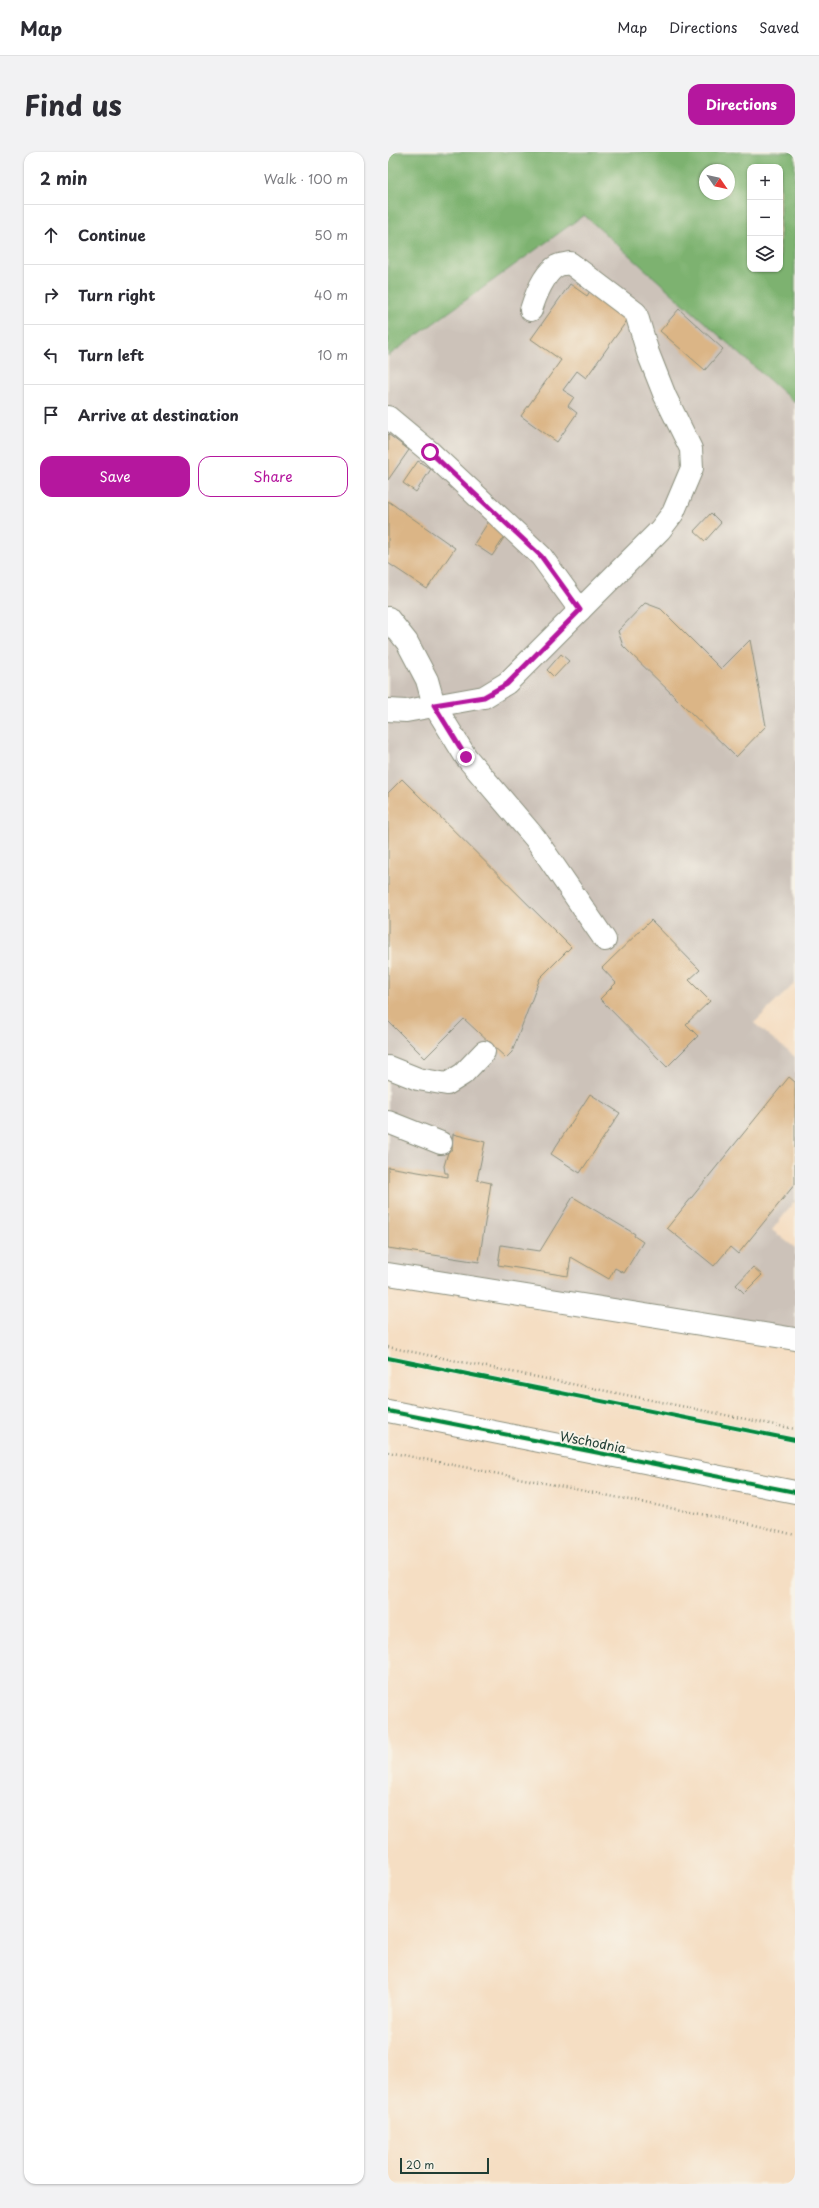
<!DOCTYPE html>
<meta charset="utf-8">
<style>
body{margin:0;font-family:"Playpen Sans",sans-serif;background:#f2f2f3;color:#2b2b33}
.controls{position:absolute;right:12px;top:12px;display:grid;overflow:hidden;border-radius:8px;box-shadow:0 1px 3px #0004}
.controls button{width:36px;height:36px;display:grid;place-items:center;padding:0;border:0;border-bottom:1px solid #e1e1e2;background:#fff;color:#2b2b33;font:20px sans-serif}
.compass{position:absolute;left:311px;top:12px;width:36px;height:36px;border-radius:50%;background:#fff;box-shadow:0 1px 3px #0004;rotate:124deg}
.scale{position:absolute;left:12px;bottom:10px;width:89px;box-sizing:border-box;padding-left:4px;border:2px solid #1f3d34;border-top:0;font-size:11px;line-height:14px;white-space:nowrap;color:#1f3d34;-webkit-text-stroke:3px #f7f3e8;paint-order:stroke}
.stop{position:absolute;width:12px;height:12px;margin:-9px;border:3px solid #b5179e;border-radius:50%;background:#fff}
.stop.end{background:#b5179e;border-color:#fff;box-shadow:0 1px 4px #0008}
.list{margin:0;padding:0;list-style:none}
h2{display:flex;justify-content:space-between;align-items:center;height:52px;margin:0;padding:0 16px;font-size:17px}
h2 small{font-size:13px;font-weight:400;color:#7c7c81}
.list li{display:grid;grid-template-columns:26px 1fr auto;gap:12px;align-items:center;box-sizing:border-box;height:60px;padding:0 16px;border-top:1px solid #e1e1e2}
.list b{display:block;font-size:15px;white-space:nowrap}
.list em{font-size:13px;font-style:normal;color:#7c7c81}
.actions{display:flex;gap:8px;padding:12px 16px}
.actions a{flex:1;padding:9px 0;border:1px solid #b5179e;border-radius:12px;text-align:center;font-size:14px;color:#b5179e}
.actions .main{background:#b5179e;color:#fff}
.icon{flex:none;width:22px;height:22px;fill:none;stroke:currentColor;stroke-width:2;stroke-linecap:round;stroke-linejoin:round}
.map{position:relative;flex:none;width:407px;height:2032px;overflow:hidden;border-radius:12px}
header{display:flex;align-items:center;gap:24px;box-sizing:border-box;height:56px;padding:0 20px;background:#fff;border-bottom:1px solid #e1e1e2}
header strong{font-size:19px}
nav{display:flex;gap:22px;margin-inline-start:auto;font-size:14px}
.intro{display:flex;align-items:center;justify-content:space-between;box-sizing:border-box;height:96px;padding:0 24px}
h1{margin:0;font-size:28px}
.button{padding:10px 18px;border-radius:12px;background:#b5179e;color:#fff;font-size:14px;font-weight:700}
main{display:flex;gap:24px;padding:0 24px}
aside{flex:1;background:#fff;border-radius:12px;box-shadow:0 1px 3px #0004}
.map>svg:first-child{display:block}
.industrial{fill:#ccc2b9}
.forest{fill:#7db26f;stroke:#4e7852;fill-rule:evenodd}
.building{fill:#dbb586}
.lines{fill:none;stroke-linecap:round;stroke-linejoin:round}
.minor-casing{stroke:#8a8e7c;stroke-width:24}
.path{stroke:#8a8e7c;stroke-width:2.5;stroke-dasharray:1 3;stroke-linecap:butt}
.minor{stroke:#fff;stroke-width:22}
.cycleway-casing{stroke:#f7f3e8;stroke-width:6}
.cycleway{stroke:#00873e;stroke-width:4}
.route{stroke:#b5179e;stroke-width:5}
.labels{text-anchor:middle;stroke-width:4;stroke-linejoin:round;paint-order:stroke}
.street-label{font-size:13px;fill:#1f3d34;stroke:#f7f3e8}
</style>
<header>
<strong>Map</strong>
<nav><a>Map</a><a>Directions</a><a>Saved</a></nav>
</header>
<div class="intro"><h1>Find us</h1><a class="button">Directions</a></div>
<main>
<aside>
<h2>2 min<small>Walk · 100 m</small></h2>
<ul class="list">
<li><svg class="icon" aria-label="ahead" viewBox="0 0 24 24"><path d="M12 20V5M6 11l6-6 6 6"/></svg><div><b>Continue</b></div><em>50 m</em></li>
<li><svg class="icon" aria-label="right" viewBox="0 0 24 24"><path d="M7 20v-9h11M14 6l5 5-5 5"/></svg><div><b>Turn right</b></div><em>40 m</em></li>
<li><svg class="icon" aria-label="left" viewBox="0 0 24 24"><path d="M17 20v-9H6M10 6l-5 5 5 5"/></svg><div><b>Turn left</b></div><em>10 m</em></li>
<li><svg class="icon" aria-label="arrive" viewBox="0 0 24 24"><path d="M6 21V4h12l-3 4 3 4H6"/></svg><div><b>Arrive at destination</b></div></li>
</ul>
<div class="actions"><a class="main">Save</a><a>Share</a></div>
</aside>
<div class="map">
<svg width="407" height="2032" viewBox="0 0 407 2032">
<rect width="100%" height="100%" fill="#f7f3e8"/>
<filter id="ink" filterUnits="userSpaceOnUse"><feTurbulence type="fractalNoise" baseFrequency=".025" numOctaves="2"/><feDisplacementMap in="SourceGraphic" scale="8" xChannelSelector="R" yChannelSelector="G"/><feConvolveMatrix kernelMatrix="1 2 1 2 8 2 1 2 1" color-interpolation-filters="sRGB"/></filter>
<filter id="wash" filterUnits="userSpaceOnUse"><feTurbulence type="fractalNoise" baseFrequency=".012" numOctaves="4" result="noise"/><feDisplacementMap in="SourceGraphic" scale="16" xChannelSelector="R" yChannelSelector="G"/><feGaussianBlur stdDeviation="0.9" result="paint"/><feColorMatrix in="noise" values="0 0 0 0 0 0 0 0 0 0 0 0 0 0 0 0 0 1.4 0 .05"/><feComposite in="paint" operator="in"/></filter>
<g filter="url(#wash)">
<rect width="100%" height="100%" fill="#f5dec3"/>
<path class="industrial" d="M196,62L407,251V831L366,871L407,905V1049L384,1078L407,1096V1178L0,1117V204Z"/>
<path class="forest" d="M0,0H407V251L196,63L0,204ZM362,15H392V117H362ZM317,18H341V42H317Z"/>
<g id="blocks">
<g class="building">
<path d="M182,132L199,144L205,134L240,167L198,226L189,219L175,238L186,245L180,254L189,261L169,290L133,264L173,208L143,187Z"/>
<path d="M291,157L335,197L317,218L272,179Z"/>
<path d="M0,282L21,298L0,328Z"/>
<path d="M30,309L43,317L28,340L15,331Z"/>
<path d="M0,349L67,396L39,437L0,411Z"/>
<path d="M323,361L333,371L317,389L306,379Z"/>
<path d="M101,369L119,381L104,404L86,392Z"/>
<path d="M257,451L273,457L333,517L362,488L378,574L348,605L235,494L230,479Z"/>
<path d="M173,502L181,509L166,525L159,518Z"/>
<path d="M14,627L183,795L152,826L124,900L118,906L76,867L37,906L0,869V641Z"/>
<path d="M263,768L312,818L301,828L322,849L298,872L310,884L279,915L212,847L228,831L214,816Z"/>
<path d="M401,925L407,930V1032L350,1102L342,1095L326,1114L279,1076Z"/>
<path d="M202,942L232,961L192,1021L163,1002Z"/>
<path d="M65,982L97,990L89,1028L103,1031L91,1110L0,1096V1015L60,1025V1021H57L56,1014L61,997L64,998Z"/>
<path d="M185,1045L247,1082L246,1084L255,1090L236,1121L227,1116L221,1127L183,1105L180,1124L110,1113L113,1093L152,1099Z"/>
<path d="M365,1115L374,1123L356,1141L348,1133Z"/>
</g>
</g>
</g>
<g filter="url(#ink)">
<use href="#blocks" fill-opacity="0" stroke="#8a8e7c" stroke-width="1"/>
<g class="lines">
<defs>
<g id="minor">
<path d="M0,265L42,300L153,404L192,458"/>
<path d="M0,466L19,490L39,528L46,553L78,605L147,686L217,788"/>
<path d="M0,558L18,559L96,545L119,531L272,378L285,361L304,316L303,297L277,244L260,201L248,161L182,111C178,112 172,112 169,114C156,121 147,145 143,158"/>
<path d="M0,915L30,927L59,932L75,922L96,900"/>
<path d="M0,970L53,991"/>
<path d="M0,1122L407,1187"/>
<path d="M0,1259L407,1340"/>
</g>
</defs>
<use href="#minor" class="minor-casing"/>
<g class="path">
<path d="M0,1195L407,1277"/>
<path d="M0,1300L363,1372L407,1383"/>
</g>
<use href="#minor" class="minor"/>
<defs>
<g id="cycleway">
<path d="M0,1206L407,1288"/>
<path d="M0,1259L407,1340"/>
</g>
</defs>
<use href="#cycleway" class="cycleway-casing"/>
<use href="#cycleway" class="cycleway"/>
</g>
</g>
<g class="lines" filter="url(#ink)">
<path class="route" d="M42,300L153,404L192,458L119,532L96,545L46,553L78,605"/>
</g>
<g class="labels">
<g class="street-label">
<text transform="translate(205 1290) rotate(11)" y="5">Wschodnia</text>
</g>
</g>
</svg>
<div class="controls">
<button>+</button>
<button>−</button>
<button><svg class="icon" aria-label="layers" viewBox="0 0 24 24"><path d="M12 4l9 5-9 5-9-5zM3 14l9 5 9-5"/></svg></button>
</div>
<svg class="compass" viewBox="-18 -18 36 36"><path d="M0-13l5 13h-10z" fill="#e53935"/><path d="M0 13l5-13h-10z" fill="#7c7c81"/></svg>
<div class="scale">20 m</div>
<div class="stop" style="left:42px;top:300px"></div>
<div class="stop end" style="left:78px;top:605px"></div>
</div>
</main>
